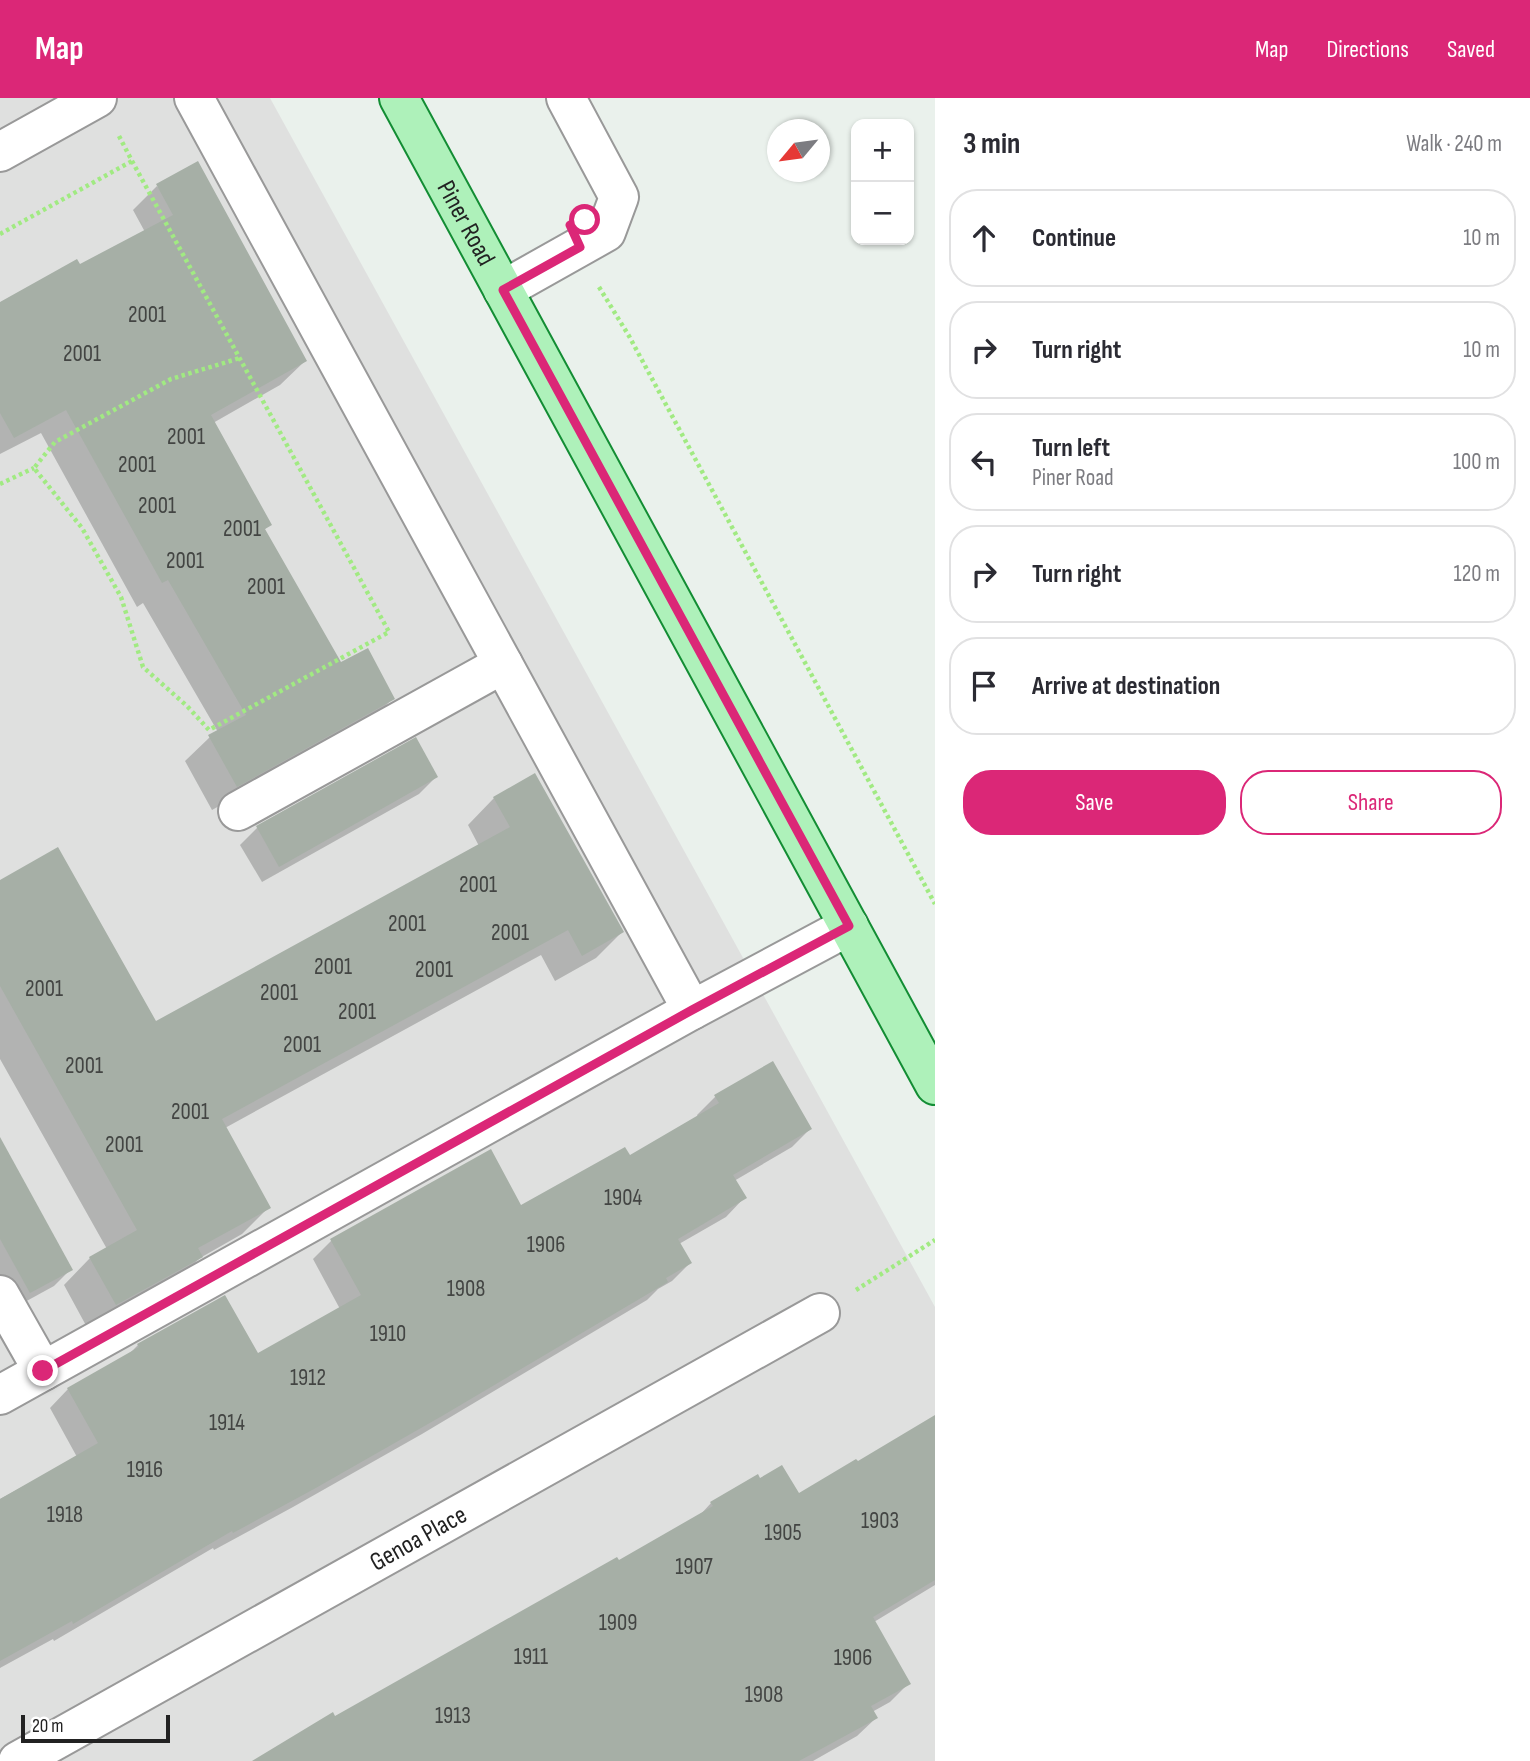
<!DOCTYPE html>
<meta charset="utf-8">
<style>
body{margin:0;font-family:"Sofia Sans Condensed",sans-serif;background:#f7f7f7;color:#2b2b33}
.controls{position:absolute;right:21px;top:21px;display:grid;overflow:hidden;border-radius:14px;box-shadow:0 2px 5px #0004}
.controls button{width:63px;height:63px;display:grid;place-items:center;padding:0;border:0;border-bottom:2px solid #e1e1e2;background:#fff;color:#2b2b33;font:35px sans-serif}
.compass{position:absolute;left:767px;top:21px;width:63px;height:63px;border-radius:50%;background:#fff;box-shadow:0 2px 5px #0004;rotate:241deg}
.scale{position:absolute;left:21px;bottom:18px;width:149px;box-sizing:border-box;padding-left:7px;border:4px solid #222;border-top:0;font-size:19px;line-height:24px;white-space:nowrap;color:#222;-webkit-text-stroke:5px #fff;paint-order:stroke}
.stop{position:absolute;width:21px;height:21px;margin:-16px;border:5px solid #db2777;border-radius:50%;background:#fff}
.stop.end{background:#db2777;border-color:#fff;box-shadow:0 2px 7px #0008}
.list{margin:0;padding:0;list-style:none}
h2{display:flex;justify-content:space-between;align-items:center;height:91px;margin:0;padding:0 28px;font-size:30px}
h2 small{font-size:23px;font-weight:400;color:#7c7c81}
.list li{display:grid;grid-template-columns:46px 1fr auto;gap:21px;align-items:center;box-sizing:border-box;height:98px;margin:0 14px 14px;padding:0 14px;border:2px solid #e1e1e2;border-radius:28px}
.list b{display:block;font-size:26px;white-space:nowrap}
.list p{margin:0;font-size:23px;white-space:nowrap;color:#7c7c81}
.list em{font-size:23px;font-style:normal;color:#7c7c81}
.actions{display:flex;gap:14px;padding:21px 28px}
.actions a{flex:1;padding:16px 0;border:2px solid #db2777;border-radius:28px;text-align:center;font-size:24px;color:#db2777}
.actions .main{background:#db2777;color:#fff}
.icon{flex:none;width:38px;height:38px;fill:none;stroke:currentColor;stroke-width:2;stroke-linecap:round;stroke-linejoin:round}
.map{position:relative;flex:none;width:935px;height:1663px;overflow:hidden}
header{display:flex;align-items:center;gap:42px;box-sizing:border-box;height:98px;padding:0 35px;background:#db2777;color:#fff}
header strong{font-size:33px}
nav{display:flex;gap:38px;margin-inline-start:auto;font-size:24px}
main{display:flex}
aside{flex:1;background:#fff}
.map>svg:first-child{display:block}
.residential{fill:#dfe0df}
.shadow{fill:#0003}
.building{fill:#a6afa6}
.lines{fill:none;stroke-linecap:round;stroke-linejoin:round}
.minor-casing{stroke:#999;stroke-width:42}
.major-casing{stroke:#138d34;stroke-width:42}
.path{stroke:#a1ea82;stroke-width:4.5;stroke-dasharray:3.5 3.5;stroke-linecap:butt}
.minor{stroke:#fff;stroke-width:38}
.major{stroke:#aef1ba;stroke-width:38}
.route{stroke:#db2777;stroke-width:9}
.labels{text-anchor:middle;stroke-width:6;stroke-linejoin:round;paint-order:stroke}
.number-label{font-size:23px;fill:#434543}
.street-label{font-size:26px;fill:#222;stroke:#fff}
</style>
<header>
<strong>Map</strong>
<nav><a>Map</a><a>Directions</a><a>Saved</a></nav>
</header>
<main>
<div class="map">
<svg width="935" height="1663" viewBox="0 0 935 1663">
<rect width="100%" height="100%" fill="#eaf1ec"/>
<path class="residential" d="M0,0H270L935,1209V1663H0Z"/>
<g class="shadow">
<path d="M157,88L305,263L280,287L213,325L270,426L264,432L341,567L393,600L369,625L212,712L185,663L210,639L218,634L143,505L137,509L41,335L0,356V207L79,169L145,134L133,112Z"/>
<path d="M436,679L419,696L262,784L240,747L257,730Z"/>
<path d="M494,700L622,834L596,860L555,883L541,857L225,1030L269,1109L242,1136L200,1160L174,1185L89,1233L64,1187L90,1160L107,1151L0,961V784L155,925L479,748L468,727Z"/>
<path d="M716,998L810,1031L792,1049L734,1083L744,1100L726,1119L679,1146L690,1165L672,1183L658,1191L647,1202L422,1336L293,1409L214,1452L213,1450L54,1543L53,1541L0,1570V1401L77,1359L50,1310L68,1291L127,1258L138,1247L258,1257L340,1211L313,1161L331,1143L520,1109L629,1059L698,1019L697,1017Z"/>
<path d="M0,1042L71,1171L54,1188L12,1211L0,1189Z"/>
<path d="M935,1319V1487L874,1524L908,1586L890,1604L872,1614L876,1620L857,1638L813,1663H254L618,1464L700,1417L711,1405L759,1382L798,1398L857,1366Z"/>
</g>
<g class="building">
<path d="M198,63L307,263L211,317L272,427L265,431L341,564L368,550L395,601L237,689L208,637L246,617L168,482L162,485L66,312L14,340L0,315V204L77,161L80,166L173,117L156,86Z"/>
<path d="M416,639L438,679L279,769L256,728Z"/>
<path d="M535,675L624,834L582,858L568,832L222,1021L271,1110L198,1150L203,1159L116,1207L89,1159L137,1132L0,888V782L58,749L156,923L510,729L493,699Z"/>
<path d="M773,963L812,1031L733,1077L747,1100L678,1141L692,1165L666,1180L668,1184L442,1318L314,1391L233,1435L232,1433L73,1526L72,1523L0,1563V1401L98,1345L67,1290L139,1249L137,1246L225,1197L258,1255L361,1197L330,1141L491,1051L521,1107L625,1049L630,1057L719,1005L714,997Z"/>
<path d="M0,1039L73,1172L30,1195L0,1141Z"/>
<path d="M935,1317V1482L873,1519L911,1586L871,1608L878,1620L799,1663H252L333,1614L335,1618L617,1459L619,1462L713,1408L710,1404L758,1376L760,1380L782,1367L799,1395L856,1361L858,1363Z"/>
</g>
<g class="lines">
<defs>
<g id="minor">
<path d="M194,0L692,912L849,828"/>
<path d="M0,54L97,0"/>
<path d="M503,192L606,134L619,99L566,0"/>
<path d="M238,713L503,566"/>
<path d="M0,1197L43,1273"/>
<path d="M0,1297L692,912"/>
<path id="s1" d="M18,1663L820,1215"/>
</g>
<g id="major">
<path id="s2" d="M399,0L935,987"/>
</g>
</defs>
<use href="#minor" class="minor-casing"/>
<use href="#major" class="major-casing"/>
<g class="path">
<path d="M119,38L132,63L389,534L209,632L187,608L143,569L121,499L82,430L34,370L55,344L171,281L240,260"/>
<path d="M0,136L132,63"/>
<path d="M599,189L629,238L935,806"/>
<path d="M0,386L34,370"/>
<path d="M856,1192L935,1142"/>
</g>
<use href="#minor" class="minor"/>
<use href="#major" class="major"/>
</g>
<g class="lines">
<path class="route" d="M43,1273L692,912L849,828L503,192L580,149L570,127L585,122"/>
</g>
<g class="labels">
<g class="number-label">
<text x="147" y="224">2001</text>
<text x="82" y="263">2001</text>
<text x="186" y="346">2001</text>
<text x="137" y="374">2001</text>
<text x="157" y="415">2001</text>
<text x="242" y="438">2001</text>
<text x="185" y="470">2001</text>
<text x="266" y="496">2001</text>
<text x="478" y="794">2001</text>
<text x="407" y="833">2001</text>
<text x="510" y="842">2001</text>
<text x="333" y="876">2001</text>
<text x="434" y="879">2001</text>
<text x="44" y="898">2001</text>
<text x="279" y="902">2001</text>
<text x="357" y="921">2001</text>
<text x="302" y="954">2001</text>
<text x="84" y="975">2001</text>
<text x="190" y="1021">2001</text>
<text x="124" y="1054">2001</text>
<text x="623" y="1107">1904</text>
<text x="546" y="1154">1906</text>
<text x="466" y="1198">1908</text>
<text x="388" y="1243">1910</text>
<text x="308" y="1287">1912</text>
<text x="227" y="1332">1914</text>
<text x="145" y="1379">1916</text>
<text x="65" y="1424">1918</text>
<text x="880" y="1430">1903</text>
<text x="783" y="1442">1905</text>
<text x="694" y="1476">1907</text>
<text x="618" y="1532">1909</text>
<text x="531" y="1566">1911</text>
<text x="853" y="1567">1906</text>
<text x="764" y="1604">1908</text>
<text x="453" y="1625">1913</text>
</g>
<g class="street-label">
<text dy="9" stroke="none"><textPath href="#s2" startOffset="142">Piner Road</textPath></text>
<text dy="9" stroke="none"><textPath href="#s1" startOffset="458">Genoa Place</textPath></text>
</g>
</g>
</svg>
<div class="controls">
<button>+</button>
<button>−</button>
</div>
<svg class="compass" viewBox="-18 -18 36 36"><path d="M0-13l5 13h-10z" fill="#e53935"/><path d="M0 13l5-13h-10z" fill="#7c7c81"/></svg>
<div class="scale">20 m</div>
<div class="stop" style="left:585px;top:122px"></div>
<div class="stop end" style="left:43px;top:1273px"></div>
</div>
<aside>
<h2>3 min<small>Walk · 240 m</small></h2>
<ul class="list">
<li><svg class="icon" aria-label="ahead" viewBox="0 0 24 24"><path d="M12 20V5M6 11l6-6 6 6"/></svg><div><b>Continue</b></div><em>10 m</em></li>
<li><svg class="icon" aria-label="right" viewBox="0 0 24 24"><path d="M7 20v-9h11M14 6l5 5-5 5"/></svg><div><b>Turn right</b></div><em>10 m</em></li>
<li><svg class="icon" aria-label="left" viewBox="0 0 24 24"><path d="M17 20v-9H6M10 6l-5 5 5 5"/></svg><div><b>Turn left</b><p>Piner Road</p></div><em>100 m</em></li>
<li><svg class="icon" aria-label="right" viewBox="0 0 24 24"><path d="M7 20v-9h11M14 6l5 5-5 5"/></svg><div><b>Turn right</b></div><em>120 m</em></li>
<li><svg class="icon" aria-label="arrive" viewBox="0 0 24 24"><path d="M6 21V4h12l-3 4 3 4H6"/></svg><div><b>Arrive at destination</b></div></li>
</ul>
<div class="actions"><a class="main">Save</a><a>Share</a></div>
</aside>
</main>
